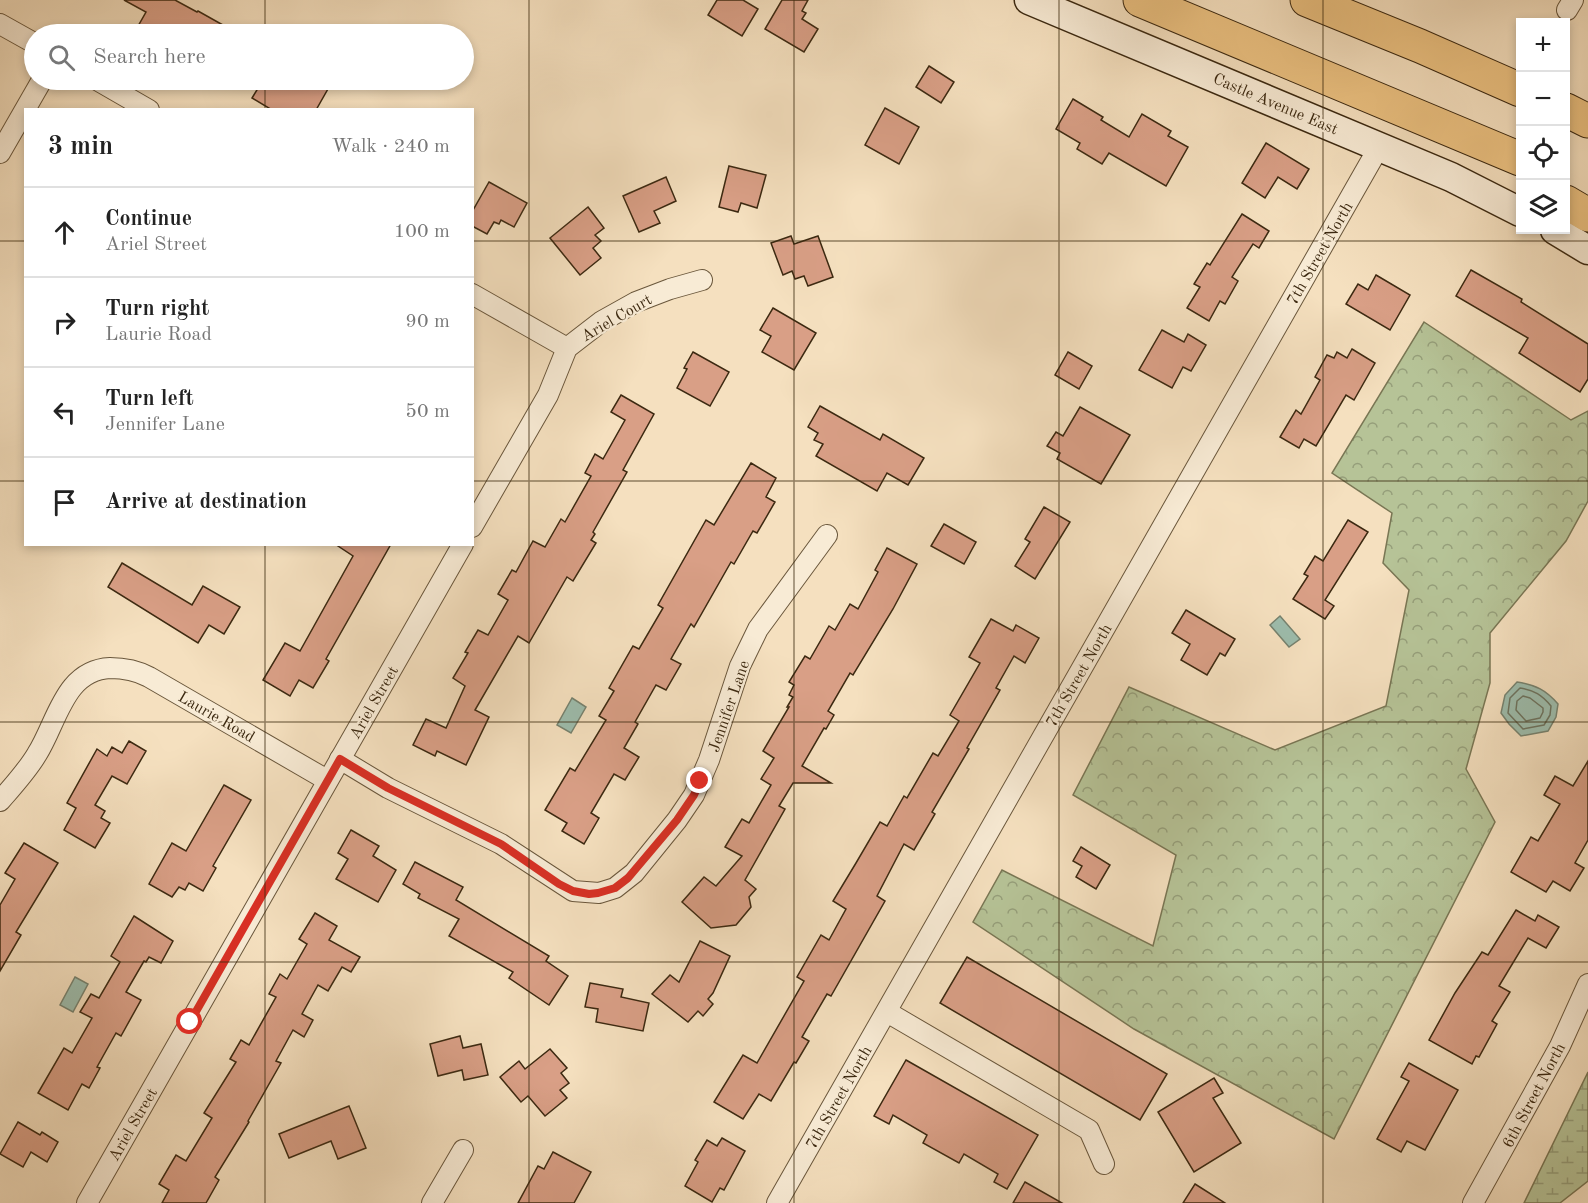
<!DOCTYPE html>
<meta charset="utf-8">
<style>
body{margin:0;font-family:"Old Standard TT",serif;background:#f6f6f6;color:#222}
.controls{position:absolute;right:18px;top:18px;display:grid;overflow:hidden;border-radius:0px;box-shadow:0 3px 9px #0003}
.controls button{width:54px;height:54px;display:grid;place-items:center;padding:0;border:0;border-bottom:2px solid #e0e0e0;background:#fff;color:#222;font:30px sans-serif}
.stop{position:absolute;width:18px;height:18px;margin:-14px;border:4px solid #d93025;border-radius:50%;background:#fff}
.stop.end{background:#d93025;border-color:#fff;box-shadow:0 2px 6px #0008}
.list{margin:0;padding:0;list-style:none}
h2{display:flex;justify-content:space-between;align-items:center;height:78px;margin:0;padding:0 24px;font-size:26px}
h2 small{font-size:20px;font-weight:400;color:#767676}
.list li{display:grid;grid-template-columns:39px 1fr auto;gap:18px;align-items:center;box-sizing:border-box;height:90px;padding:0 24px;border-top:2px solid #e0e0e0}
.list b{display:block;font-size:22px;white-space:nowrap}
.list p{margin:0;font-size:20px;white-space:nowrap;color:#767676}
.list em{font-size:20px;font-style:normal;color:#767676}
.icon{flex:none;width:33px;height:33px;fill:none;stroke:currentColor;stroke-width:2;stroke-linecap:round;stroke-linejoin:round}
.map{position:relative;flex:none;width:1588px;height:1203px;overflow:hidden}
.search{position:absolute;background:#fff;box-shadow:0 3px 9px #0003;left:24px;top:24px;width:450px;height:66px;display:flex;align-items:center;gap:15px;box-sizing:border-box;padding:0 21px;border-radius:33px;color:#767676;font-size:22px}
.panel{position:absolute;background:#fff;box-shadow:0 3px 9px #0003;left:24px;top:108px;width:450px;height:438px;border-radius:0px}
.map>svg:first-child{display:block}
.forest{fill:url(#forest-crowns);stroke:#797654;stroke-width:1.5}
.wetland{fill:url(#wetland-marsh);stroke:#797654;stroke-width:1.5}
.water{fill:#9dbdad;stroke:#76826f;stroke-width:1.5}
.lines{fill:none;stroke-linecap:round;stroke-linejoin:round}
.shore{stroke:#6c735f;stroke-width:1.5}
.building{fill:#d99f86;stroke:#3c2911;stroke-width:1.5}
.street-casing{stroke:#6a573c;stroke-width:22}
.secondary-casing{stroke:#3c2911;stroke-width:31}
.highway-casing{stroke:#3c2911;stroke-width:35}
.street{stroke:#f8ebd5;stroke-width:20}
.secondary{stroke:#f8ebd5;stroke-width:28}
.highway{stroke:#eac080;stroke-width:33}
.route{stroke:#d93025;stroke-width:8}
.grid{fill:none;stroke:#3c2911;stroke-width:1.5;stroke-opacity:0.55}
.labels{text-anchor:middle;stroke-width:4.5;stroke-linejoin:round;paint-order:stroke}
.street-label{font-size:16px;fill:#3c2911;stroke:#f8ebd5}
</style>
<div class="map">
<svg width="1588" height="1203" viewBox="0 0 1588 1203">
<defs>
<pattern id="forest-crowns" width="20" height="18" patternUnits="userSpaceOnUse" patternTransform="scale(1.5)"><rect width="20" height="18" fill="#b6c397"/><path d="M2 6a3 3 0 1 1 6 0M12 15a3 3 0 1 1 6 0" fill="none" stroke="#959e7a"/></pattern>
<pattern id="wetland-marsh" width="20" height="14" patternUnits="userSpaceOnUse" patternTransform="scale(1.5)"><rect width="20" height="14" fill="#b6c397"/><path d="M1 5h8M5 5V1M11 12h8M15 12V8" fill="none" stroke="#959e7a"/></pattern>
</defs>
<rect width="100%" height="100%" fill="#f5e0bf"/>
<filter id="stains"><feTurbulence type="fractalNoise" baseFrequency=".00333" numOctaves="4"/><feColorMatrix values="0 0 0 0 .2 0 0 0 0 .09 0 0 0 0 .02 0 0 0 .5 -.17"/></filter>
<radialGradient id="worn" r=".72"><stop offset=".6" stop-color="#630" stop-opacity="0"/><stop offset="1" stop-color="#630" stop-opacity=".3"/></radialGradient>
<path class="forest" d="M1424,322L1571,420L1588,411V501L1566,541L1490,633V683L1466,769L1495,822L1334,1139L1134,1029L973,922L1002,870L1153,946L1176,855L1073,795L1129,687L1275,750L1386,706L1409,590L1383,563L1392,513L1332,473Z"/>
<path class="wetland" d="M1588,1072V1181L1560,1203H1524Z"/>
<g class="water">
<path d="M1280,616L1300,639L1289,647L1270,625Z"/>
<path d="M1517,682C1536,685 1546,690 1558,704L1556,717L1548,731L1521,736L1509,724L1501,713L1505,695Z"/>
<path d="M572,698L586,707L571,733L557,725Z"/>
<path d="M75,977L88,984L73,1012L60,1005Z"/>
</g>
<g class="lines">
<g class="shore">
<path d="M1520,688C1534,690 1542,695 1551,706L1550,715L1544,725L1523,729L1508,713L1510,698Z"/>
<path d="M1523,696L1530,698L1543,708V712L1540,718L1526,721L1516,710L1517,701Z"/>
</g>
</g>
<g class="building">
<path d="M124,0H175L197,12L198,11L239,34H148L137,28L146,12Z"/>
<path d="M717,0H743L758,9L742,36L708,15Z"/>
<path d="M782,0H808L802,11L806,13L802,19L818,29L804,52L765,29Z"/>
<path d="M929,66L954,82L941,103L916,87Z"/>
<path d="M263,80H333L316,110H272L252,98Z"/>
<path d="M1073,99L1103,117L1101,120L1129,137L1142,114L1171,131L1168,136L1188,147L1166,186L1109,153L1102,164L1077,149L1080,143L1056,129Z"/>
<path d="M885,108L919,127L899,164L865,145Z"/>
<path d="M1266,143L1309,169L1297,189L1278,177L1265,198L1242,183Z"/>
<path d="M729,166L766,175L757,208L741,203L738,212L719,207Z"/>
<path d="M666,177L676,201L654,211L660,223L639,232L623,196Z"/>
<path d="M489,182L527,203L514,227L501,220L499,224L494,222L487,234L472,226V212Z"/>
<path d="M588,207L604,228L595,235L601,241L593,248L601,258L580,275L550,238Z"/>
<path d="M1242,214L1269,231L1259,248L1253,244L1232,277L1238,281L1225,304L1220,301L1209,321L1187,308L1200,287L1194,284L1207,263L1210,265Z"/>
<path d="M791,236L794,244L818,236L833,277L808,286L804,276L795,279L792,271L783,275L771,243Z"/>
<path d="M1471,270L1522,299L1521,302L1588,344V379L1580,392L1519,353L1528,338L1456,296Z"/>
<path d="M1376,275L1410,295L1390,330L1346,304L1358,284L1368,290Z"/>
<path d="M773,308L816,333L794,370L762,352L771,336L760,330Z"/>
<path d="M1162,330L1184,342L1188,334L1206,345L1191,371L1183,367L1172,388L1139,370Z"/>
<path d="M1352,349L1375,363L1354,400L1346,395L1316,446L1304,439L1299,448L1280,437L1296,410L1301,414L1320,380L1315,377L1327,355L1334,358L1337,352L1347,358Z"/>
<path d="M693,352L729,372L710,406L677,388L687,369L684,368Z"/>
<path d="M1068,352L1092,366L1079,389L1055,375Z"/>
<path d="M621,395L654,414L623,470L627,472L593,532L595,534L591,540L596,543L573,581L567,577L529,643L518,636L475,710L489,717L466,765L437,751L435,756L413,745L426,719L446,728L465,686L453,678L468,653L465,652L478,630L488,635L508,600L498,594L512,570L516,572L533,541L545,547L561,519L565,522L591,476L585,473L595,454L603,459L625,420L611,412Z"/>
<path d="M820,406L880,440L883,434L924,458L908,485L887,473L877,491L816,456L823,444L814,440L818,433L808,427Z"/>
<path d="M1080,407L1130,435L1101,484L1057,459L1060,453L1047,446L1056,432L1063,436Z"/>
<path d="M751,463L776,478L766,497L775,502L757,533L753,531L734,564L731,562L694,627L691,624L671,659L681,664L666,690L656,685L635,722L638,724L624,748L639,757L625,780L614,774L591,813L599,818L584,844L562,831L567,823L545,810L570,768L575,771L606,720L599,716L614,691L609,688L633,646L639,649L663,608L658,605L706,520L714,525Z"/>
<path d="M1044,507L1070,522L1035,579L1015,566L1030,542L1025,539Z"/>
<path d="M1348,520L1368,532L1325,600L1334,606L1325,619L1293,599L1308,576L1304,574L1315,556L1323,561Z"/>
<path d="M944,524L976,542L964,564L931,546Z"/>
<path d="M335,544H391L326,659L329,661L313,688L299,680L290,696L263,680L285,643L300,651L353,556Z"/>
<path d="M887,548L917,564L893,609L853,675L850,673L828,711L834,715L826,729L824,728L802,766L831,783H793L779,806L785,809L745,880L756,889L749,897L751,907L736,925L711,928L682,902L704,877L716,886L742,856L725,847L742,819L749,823L771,785L761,779L774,758L763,751L789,707H787L793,697L789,695L794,685L789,682L805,656L810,659L829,626L835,630L850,604L858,609L878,572L875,570Z"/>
<path d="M122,563L192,605L203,586L240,607L224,634L209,625L198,643L108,587Z"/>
<path d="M1186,610L1235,639L1225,656L1220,653L1207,675L1181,660L1190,644L1172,633Z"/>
<path d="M991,619L1013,631L1016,625L1039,638L1025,663L1014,656L996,688L1000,690L967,748L969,749L932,812L935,814L914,850L904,844L877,896L885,901L831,996L827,994L802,1037L809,1041L796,1063L794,1062L771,1101L759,1094L743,1119L714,1102L743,1055L757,1063L804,981L797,977L821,935L829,940L846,909L833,901L856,863L880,822L887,826L904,796L907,798L933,753L938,756L959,721L950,715L980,663L969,657Z"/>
<path d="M129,741L146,751L127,784L112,776L95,805L105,811L101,818L110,823L95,848L64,830L76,808L67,803L97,749L107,756L112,747L122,753Z"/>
<path d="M1588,761V840L1575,863L1584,868L1570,891L1553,881L1546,892L1511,872L1531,837L1538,841L1560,804L1544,795L1555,776L1573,786Z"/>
<path d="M224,785L251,800L213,866L216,868L203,891L189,883L185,890L179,887L172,897L149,884L172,843L186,851Z"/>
<path d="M351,830L379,846L373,856L396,870L378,902L336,879L348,859L338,853Z"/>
<path d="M24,843L58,863L16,932L21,935L0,971V905L15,879L5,873Z"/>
<path d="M1081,847L1110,865L1096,889L1076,877L1082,866L1073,861Z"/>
<path d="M415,862L463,887L456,900L549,956L546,961L568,976L549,1005L509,978L513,972L449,936L459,919L418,898L420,894L403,884Z"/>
<path d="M1516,910L1535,921L1538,915L1559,927L1546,948L1528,938L1499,986L1510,992L1492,1021L1497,1024L1479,1057L1476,1056L1472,1064L1429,1040L1455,993L1482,952L1488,955Z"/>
<path d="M315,913L337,926L329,940L360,957L351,972L342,967L328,991L318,985L302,1014L313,1020L304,1037L293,1030L276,1061L281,1063L248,1121L249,1122L215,1177L219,1180L206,1203H162L169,1190L159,1184L176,1155L186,1161L212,1118L204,1113L236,1062L230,1059L241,1040L249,1045L276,997L269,994L280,974L287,979L307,944L299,939Z"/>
<path d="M134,916L173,941L161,963L149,957L146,962L144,961L126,992L141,1000L121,1036L116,1033L97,1067L100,1068L89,1088L82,1084L68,1110L38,1093L64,1048L72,1053L92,1018L80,1012L91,994L99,998L120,962L111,956Z"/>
<path d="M700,941L730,956L713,993L708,999L713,1004L703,1016L698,1011L688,1022L652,994L670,975L679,982Z"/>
<path d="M967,957L1167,1074L1140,1120L940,1003Z"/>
<path d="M590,983L623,989L621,997L649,1003L643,1031L596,1022L598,1009L585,1007Z"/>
<path d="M460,1036L463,1048L481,1044L488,1075L464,1080L462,1070L438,1076L430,1044Z"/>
<path d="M550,1049L567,1068L561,1073L569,1083L560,1090L567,1098L545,1116L528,1096L521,1102L500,1077L519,1061L525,1069Z"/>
<path d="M906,1060L1038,1135L1007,1189L994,1182L998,1174L964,1154L959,1163L923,1143L927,1135L893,1115L889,1124L874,1116Z"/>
<path d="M1409,1063L1458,1090L1425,1150L1407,1141L1401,1152L1377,1139L1409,1081L1401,1077Z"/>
<path d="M1214,1078L1223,1093L1213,1098L1241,1143L1194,1172L1158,1112Z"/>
<path d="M349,1106L366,1148L338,1159L331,1141L289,1158L279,1134Z"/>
<path d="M18,1122L40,1135L42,1132L58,1142L47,1162L31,1152L23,1167L0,1154Z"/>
<path d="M722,1138L745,1151L724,1190L720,1188L712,1202L685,1186L698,1162L695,1160L707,1140L717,1146Z"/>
<path d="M553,1152L591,1172L574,1203H518L538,1166L544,1169Z"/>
<path d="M1025,1182L1062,1203H1013Z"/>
<path d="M1195,1184L1225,1203H1183Z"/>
</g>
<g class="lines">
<defs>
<g id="street">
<path d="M1567,10L1573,0"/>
<path d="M0,24L34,43"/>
<path d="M97,80L149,110"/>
<path d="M0,153L42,80"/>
<path d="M472,294L567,348"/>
<path d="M472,527L548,395L567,348L602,321L636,302L670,289L702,280"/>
<path d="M340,759L388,788L501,844L573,891L599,893L615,888L634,873L677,820L694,795L709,760L740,666L758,629L827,535"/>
<path d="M0,801C13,786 27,771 37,754C57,723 64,670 110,668C125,668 136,670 149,677L327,780"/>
<path d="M887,1012L1089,1130L1104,1164"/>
<path d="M87,1203L463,544"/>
<path d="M432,1203L463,1150"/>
<path d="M777,1203L1379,147"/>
<path d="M1473,1203L1560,1046L1588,984"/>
</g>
<g id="secondary">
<path d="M1029,0L1451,177L1520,212"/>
<path d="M1555,230L1588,250"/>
</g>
<g id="highway">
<path d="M1140,0L1520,159"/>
<path d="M1307,0L1420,46L1520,90"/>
<path d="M1566,110L1588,121"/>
<path d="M1566,202L1588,215"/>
</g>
</defs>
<use href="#street" class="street-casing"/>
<use href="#secondary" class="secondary-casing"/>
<use href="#highway" class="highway-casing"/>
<use href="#street" class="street"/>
<use href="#secondary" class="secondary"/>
<use href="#highway" class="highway"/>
</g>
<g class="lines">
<path class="route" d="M190,1022L340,759L388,788L501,844L559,884L573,891L589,894L598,893L615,888L628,878L677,820L694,795L700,781"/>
</g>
<path class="grid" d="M265,0V34M529,0V1203M794,0V1203M1059,0V1203M1323,0V1203M265,80V110M0,241H26M472,241H1588M0,481H26M472,481H1588M265,544V1203M0,722H1588M0,962H1588"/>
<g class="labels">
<g class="street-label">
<text transform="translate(1276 103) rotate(23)" y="6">Castle Avenue East</text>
<text transform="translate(1319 253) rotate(-60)" y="6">7th Street North</text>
<text transform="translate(616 317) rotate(-30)" y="6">Ariel Court</text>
<text transform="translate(1078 675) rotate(-60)" y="6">7th Street North</text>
<text transform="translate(373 702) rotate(-60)" y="6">Ariel Street</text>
<text transform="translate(728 706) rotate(-71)" y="6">Jennifer Lane</text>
<text transform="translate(217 716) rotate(30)" y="6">Laurie Road</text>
<text transform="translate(1533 1095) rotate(-62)" y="6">6th Street North</text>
<text transform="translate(838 1097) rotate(-60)" y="6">7th Street North</text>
<text transform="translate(132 1124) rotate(-60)" y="6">Ariel Street</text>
</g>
</g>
<rect width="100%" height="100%" filter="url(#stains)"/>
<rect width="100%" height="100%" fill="url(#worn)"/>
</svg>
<div class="controls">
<button>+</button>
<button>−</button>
<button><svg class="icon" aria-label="locate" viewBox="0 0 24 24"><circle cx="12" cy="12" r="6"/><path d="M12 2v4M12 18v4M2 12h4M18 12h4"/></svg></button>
<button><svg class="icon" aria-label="layers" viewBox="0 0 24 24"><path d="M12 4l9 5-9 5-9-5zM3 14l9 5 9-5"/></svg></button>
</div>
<div class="stop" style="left:190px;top:1022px"></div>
<div class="stop end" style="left:700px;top:781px"></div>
<div class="search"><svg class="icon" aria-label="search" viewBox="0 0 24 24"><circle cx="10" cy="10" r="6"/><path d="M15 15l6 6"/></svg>Search here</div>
<section class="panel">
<h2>3 min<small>Walk · 240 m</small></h2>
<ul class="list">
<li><svg class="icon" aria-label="ahead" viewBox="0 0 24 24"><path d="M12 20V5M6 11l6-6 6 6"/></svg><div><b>Continue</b><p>Ariel Street</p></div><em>100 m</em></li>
<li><svg class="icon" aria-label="right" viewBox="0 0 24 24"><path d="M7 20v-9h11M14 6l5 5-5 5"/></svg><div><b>Turn right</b><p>Laurie Road</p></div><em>90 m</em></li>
<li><svg class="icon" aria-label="left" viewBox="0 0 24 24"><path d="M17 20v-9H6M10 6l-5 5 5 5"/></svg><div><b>Turn left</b><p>Jennifer Lane</p></div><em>50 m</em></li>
<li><svg class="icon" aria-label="arrive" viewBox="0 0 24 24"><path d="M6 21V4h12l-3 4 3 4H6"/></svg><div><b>Arrive at destination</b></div></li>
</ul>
</section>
</div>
